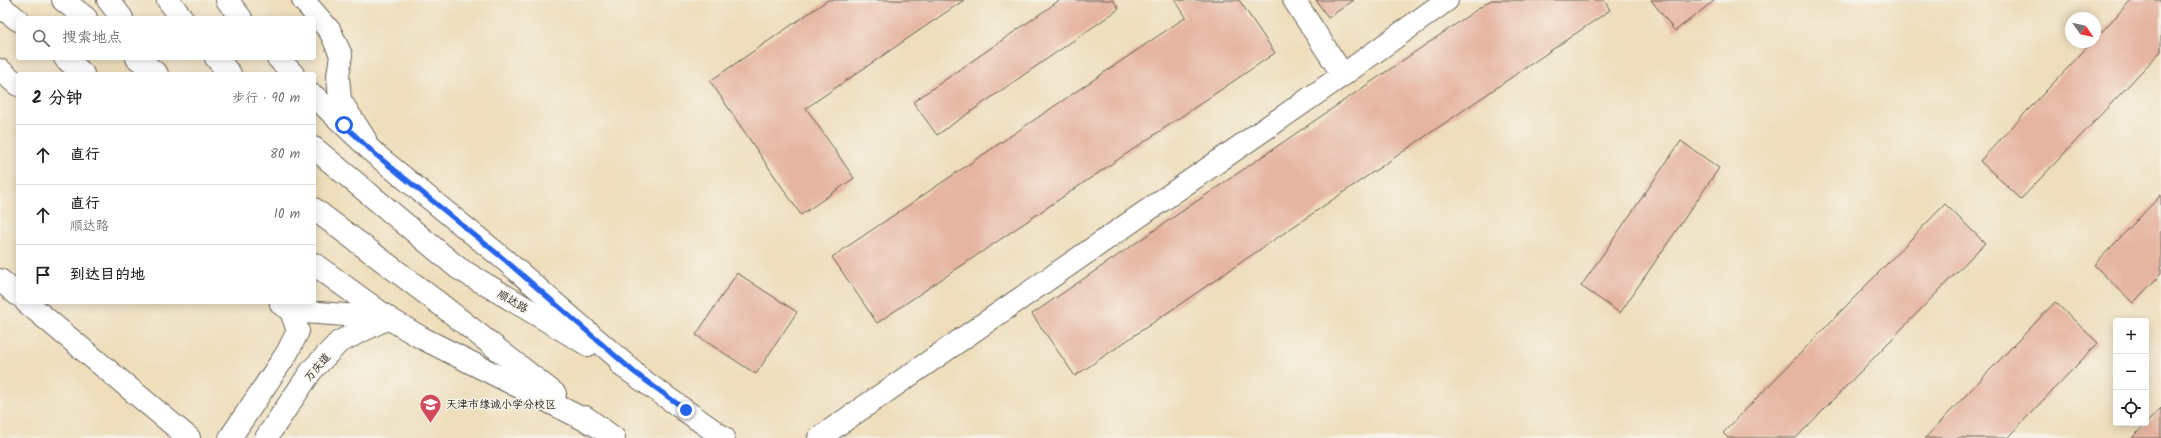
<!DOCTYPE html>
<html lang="zh">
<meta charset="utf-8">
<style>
body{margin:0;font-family:Kalam,"LXGW WenKai TC",sans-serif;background:#f2f2f2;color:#202124}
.controls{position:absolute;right:12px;bottom:12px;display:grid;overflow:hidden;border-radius:4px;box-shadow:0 2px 10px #0003}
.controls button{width:36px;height:36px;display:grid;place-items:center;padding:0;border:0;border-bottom:1px solid #e0e0e0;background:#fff;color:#202124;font:20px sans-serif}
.compass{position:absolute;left:2065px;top:12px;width:36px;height:36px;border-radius:50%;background:#fff;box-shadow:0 2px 10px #0003;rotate:124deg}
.stop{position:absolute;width:12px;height:12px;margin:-9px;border:3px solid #2563eb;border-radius:50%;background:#fff}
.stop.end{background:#2563eb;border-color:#fff;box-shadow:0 1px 4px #0008}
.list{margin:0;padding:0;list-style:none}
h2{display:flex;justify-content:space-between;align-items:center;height:52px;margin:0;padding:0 16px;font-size:17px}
h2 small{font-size:13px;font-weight:400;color:#757577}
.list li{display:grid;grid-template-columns:26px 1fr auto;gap:12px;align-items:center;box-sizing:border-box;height:60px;padding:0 16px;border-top:1px solid #e0e0e0}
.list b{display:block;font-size:15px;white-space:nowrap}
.list p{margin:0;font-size:13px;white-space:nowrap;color:#757577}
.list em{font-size:13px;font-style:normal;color:#757577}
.icon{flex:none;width:22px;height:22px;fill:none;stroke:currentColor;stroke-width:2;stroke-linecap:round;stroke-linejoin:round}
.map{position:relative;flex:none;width:2161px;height:438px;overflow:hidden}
.search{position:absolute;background:#fff;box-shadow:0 2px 10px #0003;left:16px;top:16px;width:300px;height:44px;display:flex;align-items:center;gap:10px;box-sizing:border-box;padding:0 14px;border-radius:4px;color:#757577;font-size:15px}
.panel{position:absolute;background:#fff;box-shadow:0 2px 10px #0003;left:16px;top:72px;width:300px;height:232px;border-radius:4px}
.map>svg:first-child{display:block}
.building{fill:#e6b5a1}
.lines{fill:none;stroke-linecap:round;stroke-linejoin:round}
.minor-casing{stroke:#666054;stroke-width:24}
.tertiary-casing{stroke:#666054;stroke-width:24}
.secondary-casing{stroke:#666054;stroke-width:24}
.primary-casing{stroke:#666054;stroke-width:24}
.minor{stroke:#fff;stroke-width:22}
.tertiary{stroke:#fff;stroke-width:22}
.secondary{stroke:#fff;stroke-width:22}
.primary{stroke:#fff;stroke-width:22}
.route{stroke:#2563eb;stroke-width:5}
.labels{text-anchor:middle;stroke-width:3;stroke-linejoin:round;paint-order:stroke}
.street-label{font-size:11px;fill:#1c1c1c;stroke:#f7f3e8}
.poi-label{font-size:11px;fill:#1c1c1c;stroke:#f7f3e8;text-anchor:start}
</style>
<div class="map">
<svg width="2161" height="438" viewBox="0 0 2161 438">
<rect width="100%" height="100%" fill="#f7f3e8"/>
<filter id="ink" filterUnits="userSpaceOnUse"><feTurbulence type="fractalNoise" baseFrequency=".025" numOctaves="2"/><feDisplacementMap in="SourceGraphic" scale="8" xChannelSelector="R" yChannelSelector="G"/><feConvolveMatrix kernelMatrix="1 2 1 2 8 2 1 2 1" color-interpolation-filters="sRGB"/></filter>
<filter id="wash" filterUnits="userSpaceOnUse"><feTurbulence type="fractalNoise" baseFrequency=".012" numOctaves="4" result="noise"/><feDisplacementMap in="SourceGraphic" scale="16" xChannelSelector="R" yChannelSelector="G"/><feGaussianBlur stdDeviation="0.9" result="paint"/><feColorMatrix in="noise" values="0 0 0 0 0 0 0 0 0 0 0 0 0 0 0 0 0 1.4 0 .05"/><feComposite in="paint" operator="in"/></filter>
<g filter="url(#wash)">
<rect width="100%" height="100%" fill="#eedebc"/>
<g id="blocks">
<g class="building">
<path d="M828,0H964L806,108L854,178L801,215L710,81Z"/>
<path d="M1060,0H1113L1119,9L937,135L913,102Z"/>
<path d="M1175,0H1239L1275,53L877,323L832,257L1186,17Z"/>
<path d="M1316,0H1354L1328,18Z"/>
<path d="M1491,0H1604L1610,10L1075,376L1032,314Z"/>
<path d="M1651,0H1715L1675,31Z"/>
<path d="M2131,0H2161V51L2021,199L1980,161L2092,42H2095V39Z"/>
<path d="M1681,141L1719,168L1620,313L1581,286Z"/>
<path d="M2161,195V274L2133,303L2094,265Z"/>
<path d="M1945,204L1985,243L1796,438H1728L1723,433Z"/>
<path d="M737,273L797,312L756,374L696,335Z"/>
<path d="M2055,302L2098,343L2007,438H1925Z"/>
<path d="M2161,408V438H2132Z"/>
</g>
</g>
</g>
<g filter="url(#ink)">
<use href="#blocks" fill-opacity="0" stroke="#666054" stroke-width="1"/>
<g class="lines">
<defs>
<g id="minor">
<path d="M1294,0L1343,75"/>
<path d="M0,280L18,295"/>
<path d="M26,302L189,438"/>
</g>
<g id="tertiary">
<path d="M303,0L330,31L341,55L338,76L340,100L365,139"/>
<path d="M0,70L18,85"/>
<path d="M281,304L291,311L386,318"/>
<path d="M230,438L287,353L298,331L291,311"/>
<path d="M266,438L312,370L339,342L388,318"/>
<path d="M819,438L1343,75L1447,0"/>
</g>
<g id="secondary">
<path d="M227,0L241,18"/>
<path d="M0,6L18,20"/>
<path d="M65,58L83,74"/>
<path d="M278,58L293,74"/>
<path d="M314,96L375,154L505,260L634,372"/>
<path d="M314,264L388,318L422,338L597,426"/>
<path d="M458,268L588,345"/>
<path d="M436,301L555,394"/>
<path d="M621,365L724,438"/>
<path d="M585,417L614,438"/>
</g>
<g id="primary">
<path d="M63,0L86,18"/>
<path d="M108,0L122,18"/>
<path d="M168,0L182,18"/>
<path d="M137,58L157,74"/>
<path d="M216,58L230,74"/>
<path d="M314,148L458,268"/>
<path d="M314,209L436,301"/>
</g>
</defs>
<use href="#minor" class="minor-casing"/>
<use href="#tertiary" class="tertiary-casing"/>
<use href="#secondary" class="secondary-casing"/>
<use href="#primary" class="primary-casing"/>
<use href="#minor" class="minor"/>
<use href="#tertiary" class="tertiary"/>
<use href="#secondary" class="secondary"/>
<use href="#primary" class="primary"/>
</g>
</g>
<g class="lines" filter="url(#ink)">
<path class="route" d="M344,125L375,154L505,260L634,372L686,410"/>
</g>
<defs>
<symbol id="school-pin" viewBox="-11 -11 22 30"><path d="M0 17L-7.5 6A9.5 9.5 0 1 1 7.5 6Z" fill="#d1495b" stroke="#f7f3e8"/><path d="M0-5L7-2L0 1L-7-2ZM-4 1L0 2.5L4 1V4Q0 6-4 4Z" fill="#fff"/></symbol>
</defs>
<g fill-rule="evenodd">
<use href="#school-pin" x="418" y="392" width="25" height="34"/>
</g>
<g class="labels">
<g class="street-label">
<text transform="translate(513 301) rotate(31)" y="4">顺达路</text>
<text transform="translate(317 367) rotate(-49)" y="4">万庆道</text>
</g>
<g class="poi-label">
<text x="446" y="408">天津市缘诚小学分校区</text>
</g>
</g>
</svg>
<div class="controls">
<button>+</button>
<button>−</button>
<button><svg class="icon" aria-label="locate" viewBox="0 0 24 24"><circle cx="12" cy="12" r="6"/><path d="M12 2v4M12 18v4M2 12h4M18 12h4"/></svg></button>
</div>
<svg class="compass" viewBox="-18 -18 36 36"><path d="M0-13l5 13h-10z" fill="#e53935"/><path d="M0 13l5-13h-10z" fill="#757577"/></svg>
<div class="stop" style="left:344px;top:125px"></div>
<div class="stop end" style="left:686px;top:410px"></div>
<div class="search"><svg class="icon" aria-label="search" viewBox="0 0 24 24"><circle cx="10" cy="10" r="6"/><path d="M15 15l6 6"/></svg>搜索地点</div>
<section class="panel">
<h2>2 分钟<small>步行 · 90 m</small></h2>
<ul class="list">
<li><svg class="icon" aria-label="ahead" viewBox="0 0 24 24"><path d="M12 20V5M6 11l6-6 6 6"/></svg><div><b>直行</b></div><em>80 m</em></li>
<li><svg class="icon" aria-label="ahead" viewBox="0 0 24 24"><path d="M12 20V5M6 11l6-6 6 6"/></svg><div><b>直行</b><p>顺达路</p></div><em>10 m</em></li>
<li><svg class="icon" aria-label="arrive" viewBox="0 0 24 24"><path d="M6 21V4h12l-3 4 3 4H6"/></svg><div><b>到达目的地</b></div></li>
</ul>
</section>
</div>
